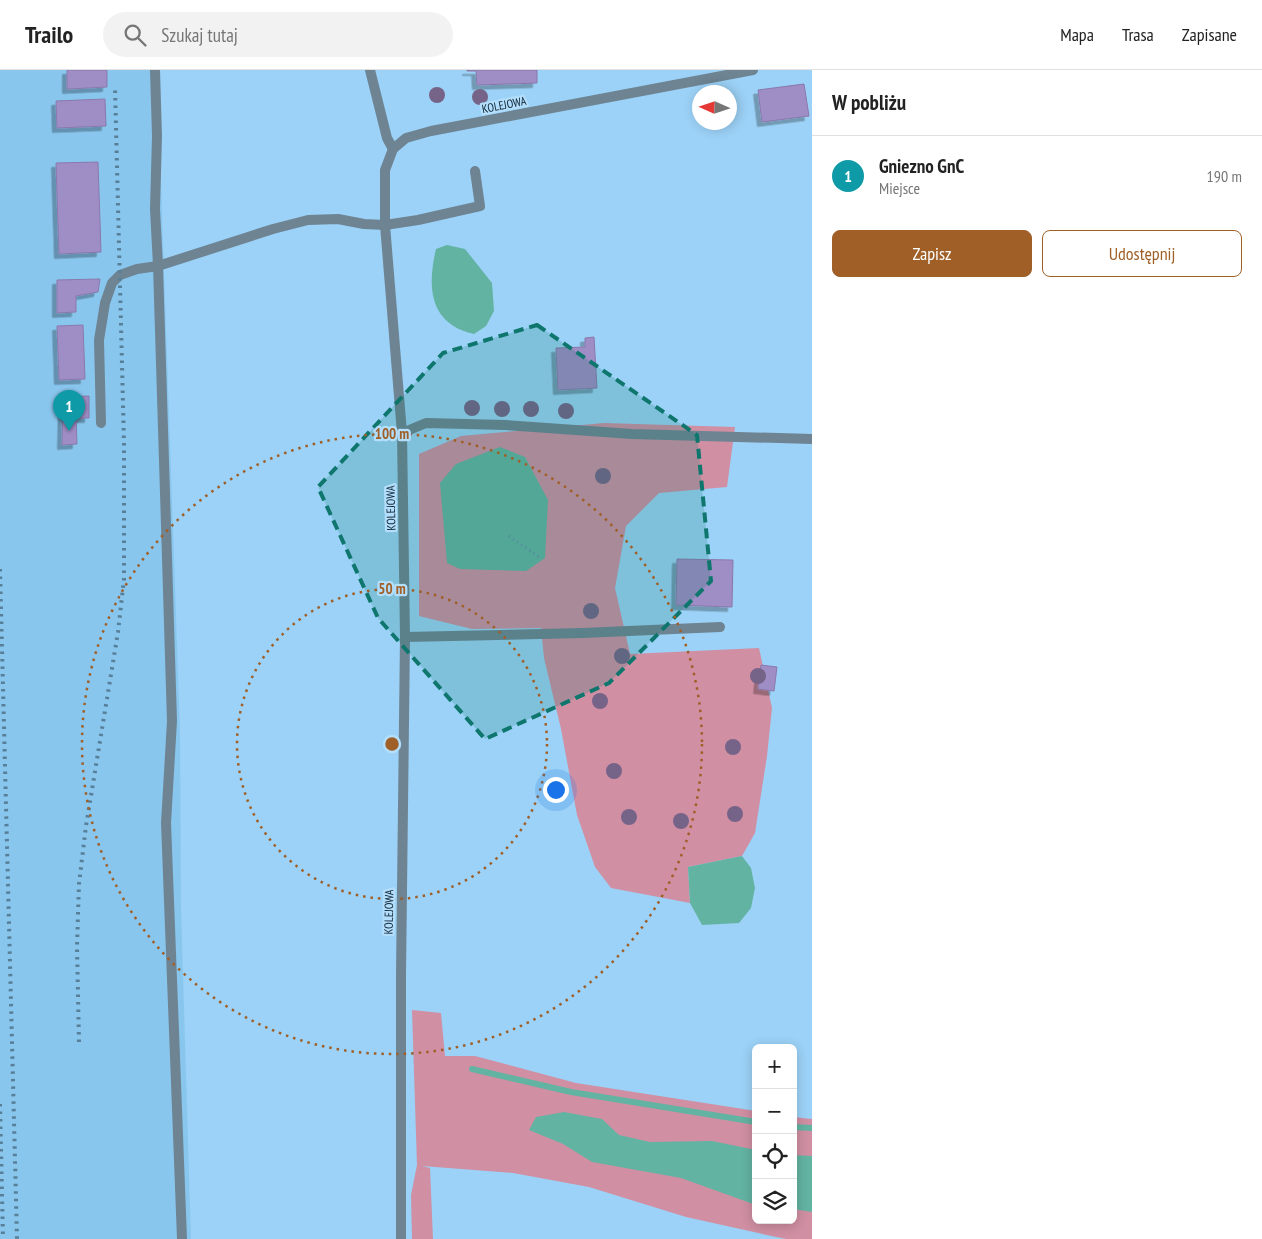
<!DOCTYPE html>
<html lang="pl">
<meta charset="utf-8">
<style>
body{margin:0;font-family:"PT Sans Narrow",sans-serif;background:#f2f2f2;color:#222}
.controls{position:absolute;right:15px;bottom:15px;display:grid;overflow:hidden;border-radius:8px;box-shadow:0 2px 12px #0003}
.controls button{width:45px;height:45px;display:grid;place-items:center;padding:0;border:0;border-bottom:1px solid #e0e0e0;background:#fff;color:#222;font:25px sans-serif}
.compass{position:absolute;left:692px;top:15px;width:45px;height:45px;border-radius:50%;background:#fff;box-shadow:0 2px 12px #0003;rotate:273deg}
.you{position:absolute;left:555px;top:719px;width:18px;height:18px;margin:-12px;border:4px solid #fff;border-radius:50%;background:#1a73e8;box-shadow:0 0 0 8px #1a73e833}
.badge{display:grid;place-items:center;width:32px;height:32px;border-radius:50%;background:#9f5f27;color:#fff;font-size:16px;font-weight:700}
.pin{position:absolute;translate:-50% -41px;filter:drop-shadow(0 1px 2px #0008)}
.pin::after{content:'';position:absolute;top:26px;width:18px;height:15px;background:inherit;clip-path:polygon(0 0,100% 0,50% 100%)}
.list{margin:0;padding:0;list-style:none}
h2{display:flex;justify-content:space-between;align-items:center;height:65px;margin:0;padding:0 20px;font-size:21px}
h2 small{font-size:16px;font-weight:400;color:#767676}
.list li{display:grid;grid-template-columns:32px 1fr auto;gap:15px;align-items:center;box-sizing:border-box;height:80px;padding:0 20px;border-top:1px solid #e0e0e0}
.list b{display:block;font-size:19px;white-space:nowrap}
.list p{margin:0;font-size:16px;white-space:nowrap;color:#767676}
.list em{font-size:16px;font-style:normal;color:#767676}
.actions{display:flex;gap:10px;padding:15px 20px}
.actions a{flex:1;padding:11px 0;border:1px solid #9f5f27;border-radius:8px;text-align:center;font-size:18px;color:#9f5f27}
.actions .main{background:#9f5f27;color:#fff}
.icon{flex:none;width:28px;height:28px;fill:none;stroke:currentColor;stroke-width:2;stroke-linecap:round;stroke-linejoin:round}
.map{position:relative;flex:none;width:812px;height:1169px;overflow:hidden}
header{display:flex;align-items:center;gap:30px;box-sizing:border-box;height:70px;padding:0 25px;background:#fff;border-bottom:1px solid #e0e0e0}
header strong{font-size:24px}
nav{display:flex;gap:28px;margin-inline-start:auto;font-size:18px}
.search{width:350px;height:45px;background:#f2f2f2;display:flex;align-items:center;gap:12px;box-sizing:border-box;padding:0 18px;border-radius:28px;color:#767676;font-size:19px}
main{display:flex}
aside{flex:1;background:#fff}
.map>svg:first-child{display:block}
.built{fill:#89c6ee}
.green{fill:#d08fa3}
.water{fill:#63b3a2}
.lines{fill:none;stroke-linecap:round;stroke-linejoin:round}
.stream{stroke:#63b3a2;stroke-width:6}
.building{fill:#9f8dc5;stroke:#8979ab;filter:url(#shadow)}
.path{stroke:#668fab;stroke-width:3;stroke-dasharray:1 4;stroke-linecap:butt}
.lane{stroke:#6e8493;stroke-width:10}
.street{stroke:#6e8493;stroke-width:10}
.rail{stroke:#587f98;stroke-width:4;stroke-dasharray:2.5 5;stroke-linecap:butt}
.tree{fill:#766388}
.marked{fill:#0f766e;fill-opacity:0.2;stroke:#0f766e;stroke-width:4;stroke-dasharray:10 6;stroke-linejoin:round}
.ring{fill:none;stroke:#9f5f27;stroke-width:2.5;stroke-dasharray:2.5 5}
.labels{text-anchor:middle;stroke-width:4.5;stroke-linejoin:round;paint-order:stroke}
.street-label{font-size:12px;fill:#112735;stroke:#b3defc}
.centre{fill:#9f5f27;stroke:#b3defc;stroke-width:2.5}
.ring-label{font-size:15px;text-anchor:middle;font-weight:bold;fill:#9f5f27;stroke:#b3defc;stroke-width:4.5;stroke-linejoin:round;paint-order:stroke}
</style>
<header>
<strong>Trailo</strong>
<div class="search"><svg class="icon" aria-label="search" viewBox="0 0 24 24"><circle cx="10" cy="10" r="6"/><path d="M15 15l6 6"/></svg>Szukaj tutaj</div>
<nav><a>Mapa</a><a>Trasa</a><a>Zapisane</a></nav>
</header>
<main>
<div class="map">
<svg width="812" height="1169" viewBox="0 0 812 1169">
<defs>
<filter id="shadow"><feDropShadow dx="-4.5" dy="4.5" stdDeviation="0" flood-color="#0004"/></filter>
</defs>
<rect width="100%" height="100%" fill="#9cd2f7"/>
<path class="built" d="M0,0H157L180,660L181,839L191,1169H0Z"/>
<g class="green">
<path d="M604,353L735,357L727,417L659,423L626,456L615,518L630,584L759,578L772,638L767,686L755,763L742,786L688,797L690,833L611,818L595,797L577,745L561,659L544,588L541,558L472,559L419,546V384L461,366Z"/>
<path d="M412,940L441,943L445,986H475L576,1013L756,1041V1150H793V1047L812,1049V1169H786L776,1167L686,1147L589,1117L513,1103L422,1096L430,1098L433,1169H412L411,1125L417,1095Z"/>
</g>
<g class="water">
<path d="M447,175L465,179L492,213L494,241L486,256L474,264C429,254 427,217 436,179Z"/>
<path d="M500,377L525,387L548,430L545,488L526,501L460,499L447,493L440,413L456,394Z"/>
<path d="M742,786L751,798L755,818L751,838L739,853L702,855L690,833L688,797Z"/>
<path d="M564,1042L602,1049L619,1065L650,1072L712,1071L756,1080V1135L681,1108L592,1092L563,1074L529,1060L536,1047Z"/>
<path d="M793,1085L812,1086V1142L793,1139Z"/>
</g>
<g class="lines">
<g class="stream">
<path d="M472,999L571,1022L756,1052"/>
<path d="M793,1057L812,1058"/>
</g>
</g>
<g class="building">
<path d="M67,0H107V17L67,19Z"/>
<path d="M467,0H537V13L477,15L476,1H467Z"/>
<path d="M804,14L809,46L762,52L758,20Z"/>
<path d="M105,29L106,56L57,58L56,31Z"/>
<path d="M98,92L101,182L59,184L56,93Z"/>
<path d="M100,209L98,222L76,226V242L57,243V210Z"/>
<path d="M83,255L85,309L59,310L57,256Z"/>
<path d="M594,267L597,318L558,320L556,278L585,277V268Z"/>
<path d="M89,326V348H76L77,374L62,375L63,327Z"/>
<path d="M677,489L733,490L732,537L676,535Z"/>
<path d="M761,595L777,597L774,621L758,619Z"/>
</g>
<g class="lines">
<path class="path" d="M509,466L539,487"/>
<g class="lane">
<path d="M155,0L157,66L155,139L158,196L172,651L166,753L182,1169"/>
<path d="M370,0L387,68L393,79"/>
<path d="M101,353L99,270L105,233L112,213L120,205L137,199L158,196L273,159L308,150L338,149L364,154L385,155L418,150L480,136L475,101"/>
<path d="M402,363L426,353L505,355L632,364L812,369"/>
<path d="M405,567L583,563L720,557"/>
</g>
<path class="street" d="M401,1169V905L405,567L402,363L385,155V100L393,79L406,68L431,61L753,0"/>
<g class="rail">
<path d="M0,499L17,1169"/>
<path d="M79,972L77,876L79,814L86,756L118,562L124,509V374L115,17"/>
<path d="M0,1034L3,1169"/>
</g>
</g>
<g class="tree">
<circle cx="437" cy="25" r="8"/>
<circle cx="480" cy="27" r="8"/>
<circle cx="472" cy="338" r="8"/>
<circle cx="502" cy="339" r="8"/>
<circle cx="531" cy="339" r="8"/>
<circle cx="566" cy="341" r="8"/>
<circle cx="603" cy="406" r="8"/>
<circle cx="591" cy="541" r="8"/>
<circle cx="622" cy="586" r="8"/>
<circle cx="758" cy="606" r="8"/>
<circle cx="600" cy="631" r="8"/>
<circle cx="733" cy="677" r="8"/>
<circle cx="614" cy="701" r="8"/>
<circle cx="735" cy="744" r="8"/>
<circle cx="629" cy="747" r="8"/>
<circle cx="681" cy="751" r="8"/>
</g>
<path class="marked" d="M537,255L697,365L711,511L609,613L485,669L378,548L318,417L443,283Z"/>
<g class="ring">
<circle cx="392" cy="674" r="155"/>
<circle cx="392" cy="674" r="310"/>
</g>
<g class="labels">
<g class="street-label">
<text transform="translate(504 35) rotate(-11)" y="4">KOLEJOWA</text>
<text transform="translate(391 438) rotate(-91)" y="4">KOLEJOWA</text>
<text transform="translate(389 842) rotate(-89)" y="4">KOLEJOWA</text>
</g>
</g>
<circle cx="392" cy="674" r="8" class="centre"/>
<g class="ring-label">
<text x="392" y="369">100 m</text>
<text x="392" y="524">50 m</text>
</g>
</svg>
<div class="controls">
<button>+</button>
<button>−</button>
<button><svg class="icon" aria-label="locate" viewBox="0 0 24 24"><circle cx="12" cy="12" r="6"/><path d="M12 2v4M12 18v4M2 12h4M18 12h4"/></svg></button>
<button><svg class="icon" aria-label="layers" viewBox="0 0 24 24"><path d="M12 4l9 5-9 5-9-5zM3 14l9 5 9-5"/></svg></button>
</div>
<svg class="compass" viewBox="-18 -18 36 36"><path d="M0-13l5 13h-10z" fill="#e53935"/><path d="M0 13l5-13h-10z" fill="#767676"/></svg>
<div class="you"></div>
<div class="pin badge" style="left:69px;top:361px;background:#0f9aa8">1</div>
</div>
<aside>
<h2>W pobliżu<small></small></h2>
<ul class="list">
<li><span class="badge" style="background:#0f9aa8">1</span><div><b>Gniezno GnC</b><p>Miejsce</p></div><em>190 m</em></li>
</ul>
<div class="actions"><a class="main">Zapisz</a><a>Udostępnij</a></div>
</aside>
</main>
